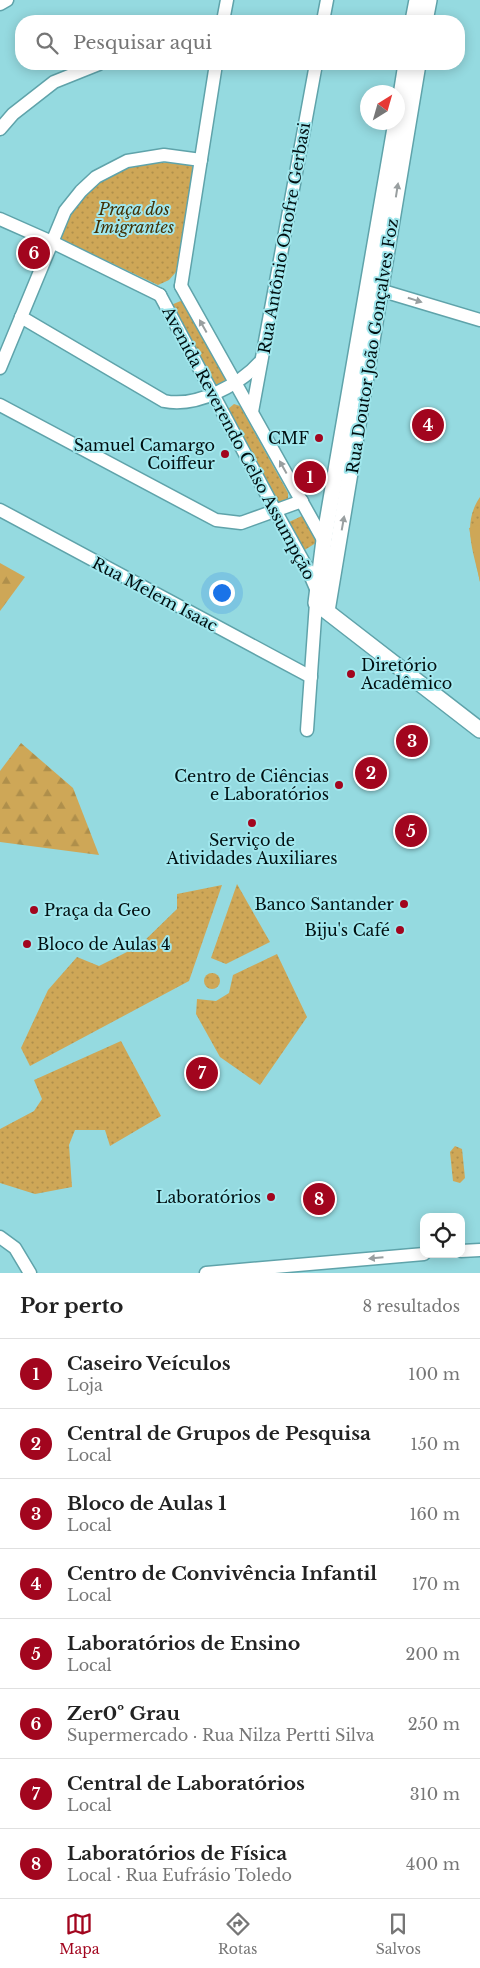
<!DOCTYPE html>
<html lang="pt">
<meta charset="utf-8">
<style>
body{margin:0;font-family:"Libre Baskerville",serif;background:#f2f2f2;color:#222}
.controls{position:absolute;right:15px;bottom:15px;display:grid;overflow:hidden;border-radius:10px;box-shadow:0 2px 12px #0003}
.controls button{width:45px;height:45px;display:grid;place-items:center;padding:0;border:0;border-bottom:1px solid #e0e0e0;background:#fff;color:#222;font:25px sans-serif}
.compass{position:absolute;left:360px;top:85px;width:45px;height:45px;border-radius:50%;background:#fff;box-shadow:0 2px 12px #0003;rotate:37deg}
.you{position:absolute;left:221px;top:592px;width:18px;height:18px;margin:-12px;border:4px solid #fff;border-radius:50%;background:#1a73e8;box-shadow:0 0 0 8px #1a73e833}
.badge{display:grid;place-items:center;width:32px;height:32px;border-radius:50%;background:#a2051e;color:#fff;font-size:16px;font-weight:700}
.pin{position:absolute;translate:-50% -50%;border:2px solid #fff;box-shadow:0 1px 5px #0006}
.list{margin:0;padding:0;list-style:none}
h2{display:flex;justify-content:space-between;align-items:center;height:65px;margin:0;padding:0 20px;font-size:21px}
h2 small{font-size:16px;font-weight:400;color:#767676}
.list li{display:grid;grid-template-columns:32px 1fr auto;gap:15px;align-items:center;box-sizing:border-box;height:70px;padding:0 20px;border-top:1px solid #e0e0e0}
.list b{display:block;font-size:19px;white-space:nowrap}
.list p{margin:0;font-size:16px;white-space:nowrap;color:#767676}
.list em{font-size:16px;font-style:normal;color:#767676}
.icon{flex:none;width:28px;height:28px;fill:none;stroke:currentColor;stroke-width:2;stroke-linecap:round;stroke-linejoin:round}
.map{position:relative;flex:none;width:480px;height:1273px;overflow:hidden}
.search{position:absolute;background:#fff;box-shadow:0 2px 12px #0003;left:15px;right:15px;top:15px;height:55px;display:flex;align-items:center;gap:12px;box-sizing:border-box;padding:0 18px;border-radius:20px;color:#767676;font-size:19px}
.sheet{height:625px;background:#fff}
nav{display:flex;justify-content:space-around;align-items:center;box-sizing:border-box;height:70px;border-top:1px solid #e0e0e0;background:#fff;font-size:14px;color:#767676}
nav a{display:grid;justify-items:center;gap:2px}
nav .on{color:#a2051e}
.map>svg:first-child{display:block}
.grass{fill:url(#grass-dots)}
.forest{fill:url(#forest-firs)}
.garden{fill:#cea757}
.lines{fill:none;stroke-linecap:round;stroke-linejoin:round}
.minor-casing{stroke:#5fa3aa;stroke-width:15}
.tertiary-casing{stroke:#5fa3aa;stroke-width:18}
.minor{stroke:#fff;stroke-width:12}
.tertiary{stroke:#fff;stroke-width:15}
.oneway{fill:#999fa0}
.poi-dot{fill:#a2051e;stroke:#a1e7ed;stroke-width:2}
.labels{text-anchor:middle;stroke-width:4;stroke-linejoin:round;paint-order:stroke}
.park-label{font-size:16px;font-style:italic;fill:#433004;stroke:#a1e7ed}
.street-label{font-size:16px;fill:#000f11;stroke:#a1e7ed}
.poi-label{font-size:16px;fill:#000f11;stroke:#a1e7ed;text-anchor:end}
</style>
<div class="map">
<svg width="480" height="1273" viewBox="0 0 480 1273">
<defs>
<pattern id="grass-dots" width="8" height="8" patternUnits="userSpaceOnUse" patternTransform="scale(1.25)"><rect width="8" height="8" fill="#cea757"/><path d="M2 2h.1M6 6h.1" fill="none" stroke="#af8f4b" stroke-width="1.8" stroke-linecap="round"/></pattern>
<pattern id="forest-firs" width="22" height="20" patternUnits="userSpaceOnUse" patternTransform="scale(1.25)"><rect width="22" height="20" fill="#cea757"/><path d="M5 1l3.5 6h-7zM16 11l3.5 6h-7z" fill="#af8f4b"/></pattern>
</defs>
<rect width="100%" height="100%" fill="#95dae0"/>
<g class="grass">
<path d="M156,162L191,165L194,170L176,272L169,280L158,285L60,239L72,212L103,174Z"/>
<path d="M183,300L226,380L214,386L171,305Z"/>
<path d="M234,404L240,406L288,493V501L278,504L228,409Z"/>
<path d="M480,497V582C474,552 461,525 480,497Z"/>
<path d="M304,515L319,541L303,551L287,523Z"/>
<path d="M237,884L270,942L226,964L211,958Z"/>
<path d="M222,885L189,981L30,1066L21,1048L48,990L77,957L99,966L139,946L177,909V894Z"/>
<path d="M277,954L307,1017L260,1085L220,1057L196,1014L197,999L216,1001L229,993L233,975Z"/>
<circle cx="212" cy="981" r="8"/>
<path d="M121,1041L161,1116L110,1146L105,1130H75L69,1145L72,1187L35,1194L0,1183V1129L34,1111L42,1099L34,1080Z"/>
<path d="M455,1146L462,1149L465,1178L460,1183L453,1181L450,1152Z"/>
</g>
<g class="forest">
<path d="M0,563L25,577L0,611Z"/>
<path d="M21,743L73,788L99,855L0,842V771Z"/>
</g>
<path class="garden" d="M480,525V582L469,528Z"/>
<g class="lines">
<defs>
<g id="minor">
<path d="M0,4L7,0"/>
<path d="M223,21L227,0"/>
<path d="M323,21L327,0"/>
<path d="M0,129L13,114L54,82L99,64"/>
<path d="M0,219L52,242L160,295"/>
<path d="M181,286L325,543"/>
<path d="M181,286L216,64"/>
<path d="M373,288L480,320"/>
<path d="M160,295L276,512L308,570L317,591"/>
<path d="M21,317L164,401C196,408 240,385 261,361"/>
<path d="M0,368L65,211L81,191L96,177L127,161L164,155L201,160"/>
<path d="M0,405L216,520L241,523L302,501"/>
<path d="M252,412L316,64"/>
<path d="M0,510L311,677"/>
<path d="M307,730L316,603"/>
<path d="M0,1237L15,1248L30,1273"/>
<path d="M461,1251L480,1250"/>
<path d="M206,1273L424,1254"/>
</g>
<g id="tertiary">
<path d="M413,21L417,0"/>
<path d="M425,21L429,0"/>
<path d="M398,114L406,64"/>
<path d="M396,122L324,540L316,603L480,730"/>
<path d="M327,611L418,64"/>
</g>
</defs>
<use href="#minor" class="minor-casing"/>
<use href="#tertiary" class="tertiary-casing"/>
<use href="#minor" class="minor"/>
<use href="#tertiary" class="tertiary"/>
</g>
<defs><path id="oneway-solid" d="M-6-.8H1V-3.2L6.5 0L1 3.2V.8H-6Z" transform="scale(1.25)"/></defs>
<g class="oneway">
<use href="#oneway-solid" transform="translate(397 190) rotate(-81)"/>
<use href="#oneway-solid" transform="translate(415 300) rotate(17)"/>
<use href="#oneway-solid" transform="translate(203 326) rotate(-119)"/>
<use href="#oneway-solid" transform="translate(283 467) rotate(-119)"/>
<use href="#oneway-solid" transform="translate(343 523) rotate(-80)"/>
<use href="#oneway-solid" transform="translate(376 1258) rotate(175)"/>
</g>
<g class="poi-dot">
<circle cx="319" cy="438" r="5"/>
<circle cx="225" cy="454" r="5"/>
<circle cx="351" cy="674" r="5"/>
<circle cx="339" cy="785" r="5"/>
<circle cx="252" cy="823" r="5"/>
<circle cx="404" cy="904" r="5"/>
<circle cx="34" cy="910" r="5"/>
<circle cx="400" cy="930" r="5"/>
<circle cx="27" cy="944" r="5"/>
<circle cx="271" cy="1197" r="5"/>
</g>
<g class="labels">
<g class="park-label">
<text x="134" y="215">Praça dos<tspan x="134" dy="18">Imigrantes</tspan></text>
</g>
<g class="street-label">
<text transform="translate(284 238) rotate(-80)" y="6">Rua Antônio Onofre Gerbasi</text>
<text transform="translate(372 346) rotate(-81)" y="6">Rua Doutor João Gonçalves Foz</text>
<text transform="translate(239 443) rotate(62)" y="6">Avenida Reverendo Celso Assumpção</text>
<text transform="translate(155 594) rotate(28)" y="6">Rua Melem Isaac</text>
</g>
<g class="poi-label">
<text x="309" y="444">CMF</text>
<text x="215" y="451">Samuel Camargo<tspan x="215" dy="18">Coiffeur</tspan></text>
<text x="361" y="671" text-anchor="start">Diretório<tspan x="361" dy="18">Acadêmico</tspan></text>
<text x="329" y="782">Centro de Ciências<tspan x="329" dy="18">e Laboratórios</tspan></text>
<text x="252" y="846" text-anchor="middle">Serviço de<tspan x="252" dy="18">Atividades Auxiliares</tspan></text>
<text x="394" y="910">Banco Santander</text>
<text x="44" y="916" text-anchor="start">Praça da Geo</text>
<text x="390" y="936">Biju's Café</text>
<text x="37" y="950" text-anchor="start">Bloco de Aulas 4</text>
<text x="261" y="1203">Laboratórios</text>
</g>
</g>
</svg>
<div class="controls">
<button><svg class="icon" aria-label="locate" viewBox="0 0 24 24"><circle cx="12" cy="12" r="6"/><path d="M12 2v4M12 18v4M2 12h4M18 12h4"/></svg></button>
</div>
<svg class="compass" viewBox="-18 -18 36 36"><path d="M0-13l5 13h-10z" fill="#e53935"/><path d="M0 13l5-13h-10z" fill="#767676"/></svg>
<div class="you"></div>
<div class="pin badge" style="left:310px;top:477px">1</div>
<div class="pin badge" style="left:371px;top:773px">2</div>
<div class="pin badge" style="left:412px;top:741px">3</div>
<div class="pin badge" style="left:428px;top:425px">4</div>
<div class="pin badge" style="left:411px;top:831px">5</div>
<div class="pin badge" style="left:34px;top:253px">6</div>
<div class="pin badge" style="left:202px;top:1073px">7</div>
<div class="pin badge" style="left:319px;top:1199px">8</div>
<div class="search"><svg class="icon" aria-label="search" viewBox="0 0 24 24"><circle cx="10" cy="10" r="6"/><path d="M15 15l6 6"/></svg>Pesquisar aqui</div>
</div>
<section class="sheet">
<h2>Por perto<small>8 resultados</small></h2>
<ul class="list">
<li><span class="badge">1</span><div><b>Caseiro Veículos</b><p>Loja</p></div><em>100 m</em></li>
<li><span class="badge">2</span><div><b>Central de Grupos de Pesquisa</b><p>Local</p></div><em>150 m</em></li>
<li><span class="badge">3</span><div><b>Bloco de Aulas 1</b><p>Local</p></div><em>160 m</em></li>
<li><span class="badge">4</span><div><b>Centro de Convivência Infantil</b><p>Local</p></div><em>170 m</em></li>
<li><span class="badge">5</span><div><b>Laboratórios de Ensino</b><p>Local</p></div><em>200 m</em></li>
<li><span class="badge">6</span><div><b>Zer0º Grau</b><p>Supermercado · Rua Nilza Pertti Silva</p></div><em>250 m</em></li>
<li><span class="badge">7</span><div><b>Central de Laboratórios</b><p>Local</p></div><em>310 m</em></li>
<li><span class="badge">8</span><div><b>Laboratórios de Física</b><p>Local · Rua Eufrásio Toledo</p></div><em>400 m</em></li>
</ul>
</section>
<nav>
<a class="on"><svg class="icon" aria-label="map" viewBox="0 0 24 24"><path d="M3 6l6-2 6 2 6-2v14l-6 2-6-2-6 2zM9 4v14M15 6v14"/></svg>Mapa</a>
<a><svg class="icon" aria-label="directions" viewBox="0 0 24 24"><path d="M12 3l9 9-9 9-9-9zM9 14v-3h6M13 9l2 2-2 2"/></svg>Rotas</a>
<a><svg class="icon" aria-label="saved" viewBox="0 0 24 24"><path d="M7 4h10v16l-5-4-5 4z"/></svg>Salvos</a>
</nav>
